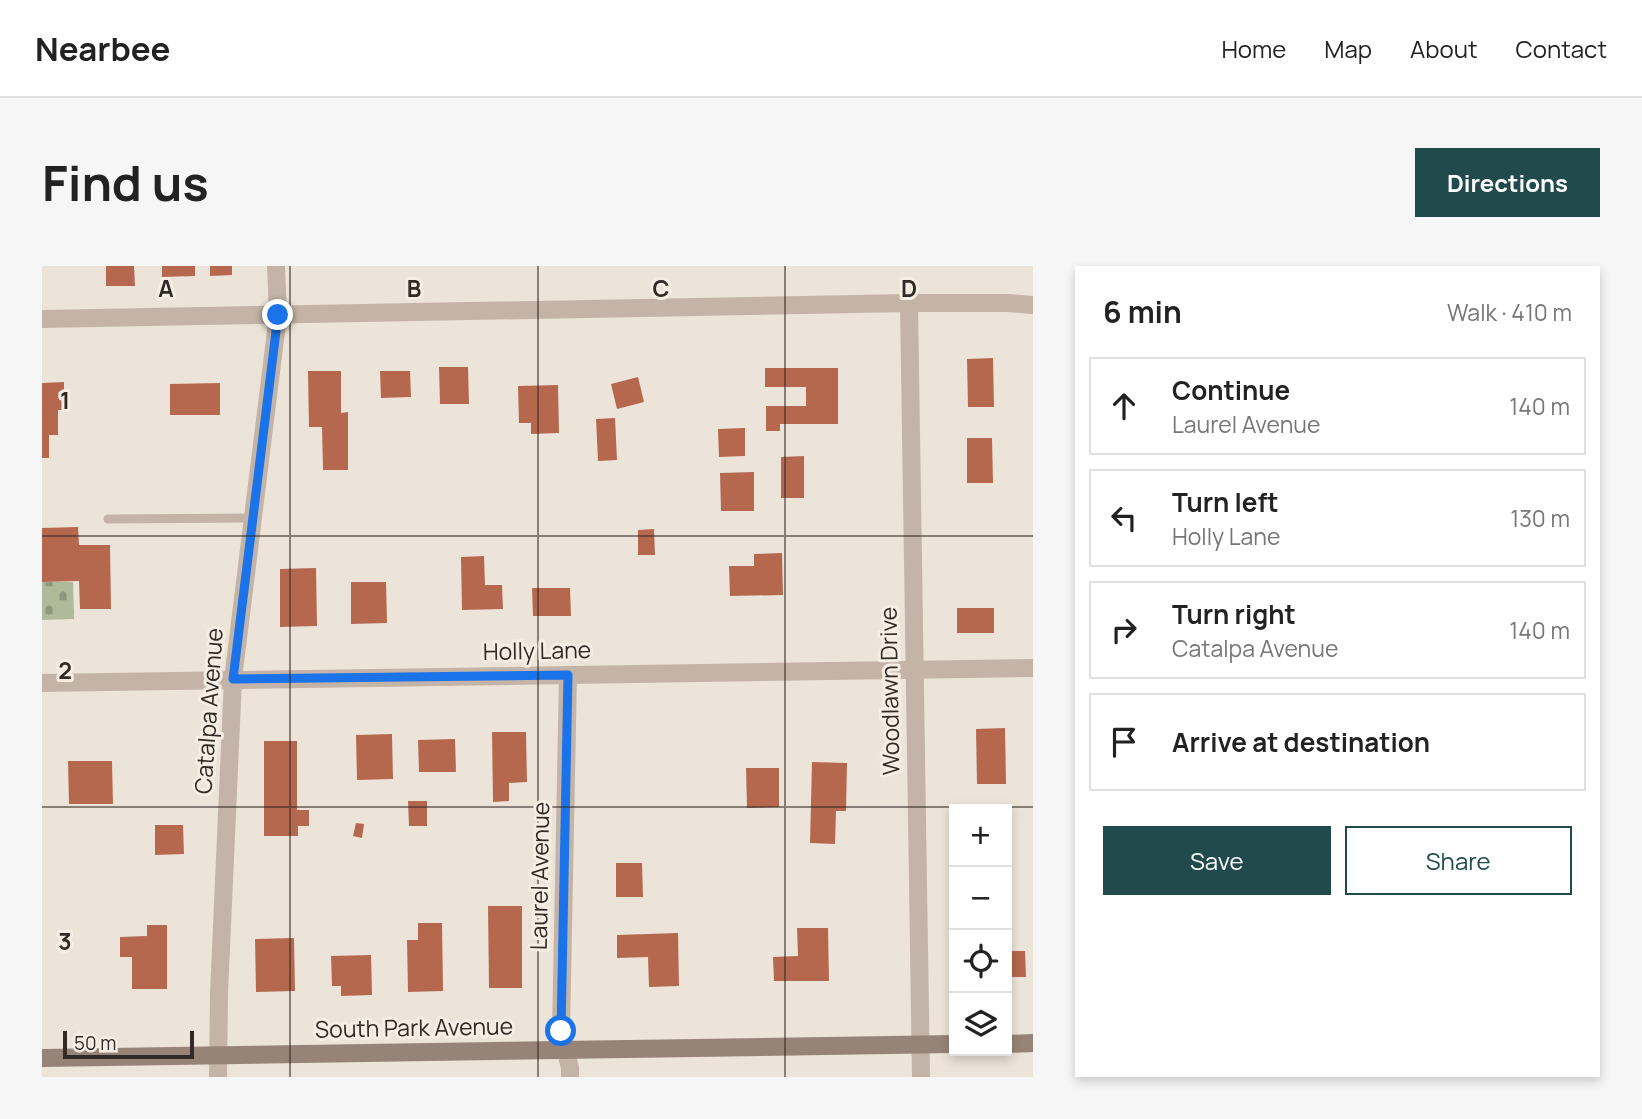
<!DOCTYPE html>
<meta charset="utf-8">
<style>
body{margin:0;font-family:Manrope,sans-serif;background:#f6f6f6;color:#222}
.controls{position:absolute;right:21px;bottom:21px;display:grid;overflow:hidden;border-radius:0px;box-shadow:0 4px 10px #0003}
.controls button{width:63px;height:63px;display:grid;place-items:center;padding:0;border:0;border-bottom:2px solid #e0e0e0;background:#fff;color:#222;font:35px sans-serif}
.scale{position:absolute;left:21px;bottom:18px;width:131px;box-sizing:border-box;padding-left:7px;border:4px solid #312a26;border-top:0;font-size:19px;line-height:24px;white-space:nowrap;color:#312a26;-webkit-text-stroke:5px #f6eee4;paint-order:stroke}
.stop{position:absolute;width:21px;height:21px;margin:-16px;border:5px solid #1a73e8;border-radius:50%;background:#fff}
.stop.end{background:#1a73e8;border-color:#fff;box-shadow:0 2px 7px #0008}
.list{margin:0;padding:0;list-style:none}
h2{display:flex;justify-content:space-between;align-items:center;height:91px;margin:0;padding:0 28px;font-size:30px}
h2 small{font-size:23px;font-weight:400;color:#767676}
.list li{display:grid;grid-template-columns:46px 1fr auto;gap:21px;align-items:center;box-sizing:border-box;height:98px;margin:0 14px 14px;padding:0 14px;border:2px solid #e0e0e0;border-radius:0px}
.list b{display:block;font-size:26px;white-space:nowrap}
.list p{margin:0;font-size:23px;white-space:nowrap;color:#767676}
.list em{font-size:23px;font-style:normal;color:#767676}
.actions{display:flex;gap:14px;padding:21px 28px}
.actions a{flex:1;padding:16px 0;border:2px solid #214a4d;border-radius:0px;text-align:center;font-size:24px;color:#214a4d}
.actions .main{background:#214a4d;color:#fff}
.icon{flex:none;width:38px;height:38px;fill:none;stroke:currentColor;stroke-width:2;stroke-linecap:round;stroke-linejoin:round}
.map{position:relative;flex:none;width:991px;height:811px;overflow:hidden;border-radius:0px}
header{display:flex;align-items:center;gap:42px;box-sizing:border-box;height:98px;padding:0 35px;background:#fff;border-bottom:2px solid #e0e0e0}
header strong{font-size:33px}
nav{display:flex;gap:38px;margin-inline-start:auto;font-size:24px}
.intro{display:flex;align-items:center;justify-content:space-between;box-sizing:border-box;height:168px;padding:0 42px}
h1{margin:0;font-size:49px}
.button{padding:18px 32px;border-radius:0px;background:#214a4d;color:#fff;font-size:24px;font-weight:700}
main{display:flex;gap:42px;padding:0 42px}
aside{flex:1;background:#fff;border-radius:0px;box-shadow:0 4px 10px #0003}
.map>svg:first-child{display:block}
.cemetery{fill:url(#cemetery-stones)}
.building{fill:#b6684e}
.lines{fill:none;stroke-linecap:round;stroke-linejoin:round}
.lane{stroke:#c3b4a7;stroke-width:9}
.street{stroke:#c3b4a7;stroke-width:18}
.secondary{stroke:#978478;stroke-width:18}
.route{stroke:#1a73e8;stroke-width:9}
.grid{fill:none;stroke:#312a26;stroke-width:2;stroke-opacity:0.55}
.labels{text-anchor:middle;stroke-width:6;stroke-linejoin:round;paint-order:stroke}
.street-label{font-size:23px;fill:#312a26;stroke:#f6eee4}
.grid-label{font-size:23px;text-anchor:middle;font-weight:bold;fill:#312a26;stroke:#f6eee4;stroke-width:6;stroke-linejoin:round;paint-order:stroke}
</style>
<header>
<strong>Nearbee</strong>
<nav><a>Home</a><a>Map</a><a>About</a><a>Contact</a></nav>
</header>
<div class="intro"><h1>Find us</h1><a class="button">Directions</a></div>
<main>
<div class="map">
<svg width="991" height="811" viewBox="0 0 991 811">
<defs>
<pattern id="cemetery-stones" width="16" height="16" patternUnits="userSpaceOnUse" patternTransform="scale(1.75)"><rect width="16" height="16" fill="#afba9b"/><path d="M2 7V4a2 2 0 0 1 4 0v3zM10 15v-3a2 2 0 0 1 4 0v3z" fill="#8f977e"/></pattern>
</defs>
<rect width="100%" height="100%" fill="#ede4d9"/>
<path class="cemetery" d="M0,316H31L32,353L0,354Z"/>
<g class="building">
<path d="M64,0H92L93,20H64Z"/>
<path d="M120,0H153V10L120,11Z"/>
<path d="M168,0H190V9L168,10Z"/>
<path d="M951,92L952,141H926L925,93Z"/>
<path d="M397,101H426L427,138H398Z"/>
<path d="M723,102H796V158H738V165H724V140H764V121H723Z"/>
<path d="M266,105H299V147L306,146V204H281L280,161H267Z"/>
<path d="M338,105H368L369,131L339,132Z"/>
<path d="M596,111L602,136L575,143L569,118Z"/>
<path d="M22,116V144H16V169H7V192H0V117Z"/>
<path d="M178,117V149H128V118Z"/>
<path d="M516,119L517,167L489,168V157H477L476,120Z"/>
<path d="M573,152L575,194L556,195L554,153Z"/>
<path d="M703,162V190L677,191L676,163Z"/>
<path d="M925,172H950L951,217H925Z"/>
<path d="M762,190V232H739V191Z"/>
<path d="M712,206V245H679L678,207Z"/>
<path d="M36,261L37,279H68L69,343H38L37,315L0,316V262Z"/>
<path d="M612,263L613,289H596V264Z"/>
<path d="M740,287L741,329L688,330L687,300H712V288Z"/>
<path d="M442,290L443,319H460L461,343L420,344L419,291Z"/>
<path d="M274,302L275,360L238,361V303Z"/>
<path d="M309,316H344L345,357L309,358Z"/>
<path d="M490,322H528L529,350H491Z"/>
<rect x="915" y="342" width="37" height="25"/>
<path d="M963,462L964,518H935L934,463Z"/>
<path d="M450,466H484L485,516L467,517V535L451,536Z"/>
<path d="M350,468L351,513L315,514L314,469Z"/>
<path d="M413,473L414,506H377L376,474Z"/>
<path d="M222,475H255V544H267V560H256V570H222Z"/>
<path d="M26,495H70L71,538H27Z"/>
<path d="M770,496L805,497L804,545H794L793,578L768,577Z"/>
<path d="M704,502H737V541L705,542Z"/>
<path d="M366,535H385V560H367Z"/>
<path d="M314,557L322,558L320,572L311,570Z"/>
<path d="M113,559H141L142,588L113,589Z"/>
<path d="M574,597H600L601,631H574Z"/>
<path d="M446,640H480V722H447Z"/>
<path d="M376,657H400L401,725L366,726L365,674H376Z"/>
<path d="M105,659H125V723H90V691H78V671L105,670Z"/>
<path d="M755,662H786L787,715H732L731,691L756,690Z"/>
<path d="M636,667L637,720L607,721L606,691L575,692V669Z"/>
<path d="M252,672L253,725L214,726L213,673Z"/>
<path d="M965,685H983L984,711H965Z"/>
<path d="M329,689L330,729L299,730V720H290L289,690Z"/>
</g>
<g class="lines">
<path class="lane" d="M66,253L210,252"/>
<g class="street">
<path d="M867,37L879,811"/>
<path d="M0,53L867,37H966L991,39"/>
<path d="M526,409L519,766L528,802V811"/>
<path d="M0,417L991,402"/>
<path d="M176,811L177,727L191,413L236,49L234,0"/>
</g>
<g class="secondary">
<path d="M965,778L991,777"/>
<path d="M0,792L912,778"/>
</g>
</g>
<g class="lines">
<path class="route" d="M236,49L191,413L526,409L519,765"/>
</g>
<path class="grid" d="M248,0V811M496,0V811M743,0V811M0,270H991M0,541H991"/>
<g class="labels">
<g class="street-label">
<text transform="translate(495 385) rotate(-1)" y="8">Holly Lane</text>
<text transform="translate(848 425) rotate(-91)" y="8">Woodlawn Drive</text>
<text transform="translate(167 445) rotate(-86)" y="8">Catalpa Avenue</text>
<text transform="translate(498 610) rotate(-89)" y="8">Laurel Avenue</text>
<text transform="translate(372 762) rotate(-1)" y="8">South Park Avenue</text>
</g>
</g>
<g class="grid-label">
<text x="124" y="31">A</text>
<text x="372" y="31">B</text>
<text x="619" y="31">C</text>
<text x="867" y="31">D</text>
<text x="23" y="143">1</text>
<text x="23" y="413">2</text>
<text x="23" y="684">3</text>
</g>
</svg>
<div class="controls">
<button>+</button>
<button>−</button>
<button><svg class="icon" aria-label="locate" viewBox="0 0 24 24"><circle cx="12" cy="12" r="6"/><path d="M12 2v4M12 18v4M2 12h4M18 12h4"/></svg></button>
<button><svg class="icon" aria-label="layers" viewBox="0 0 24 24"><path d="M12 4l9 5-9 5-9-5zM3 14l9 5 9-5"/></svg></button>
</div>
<div class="scale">50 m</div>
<div class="stop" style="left:519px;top:765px"></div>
<div class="stop end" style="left:236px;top:49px"></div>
</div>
<aside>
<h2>6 min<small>Walk · 410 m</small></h2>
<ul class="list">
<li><svg class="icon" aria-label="ahead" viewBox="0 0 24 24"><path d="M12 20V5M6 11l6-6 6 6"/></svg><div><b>Continue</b><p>Laurel Avenue</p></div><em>140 m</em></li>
<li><svg class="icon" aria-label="left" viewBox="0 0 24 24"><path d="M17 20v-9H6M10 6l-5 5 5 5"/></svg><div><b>Turn left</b><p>Holly Lane</p></div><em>130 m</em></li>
<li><svg class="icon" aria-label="right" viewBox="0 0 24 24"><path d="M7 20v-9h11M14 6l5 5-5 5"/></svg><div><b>Turn right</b><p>Catalpa Avenue</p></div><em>140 m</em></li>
<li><svg class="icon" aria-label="arrive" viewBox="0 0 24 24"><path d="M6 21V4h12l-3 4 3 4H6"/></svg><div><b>Arrive at destination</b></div></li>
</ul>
<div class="actions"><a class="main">Save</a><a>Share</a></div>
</aside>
</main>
